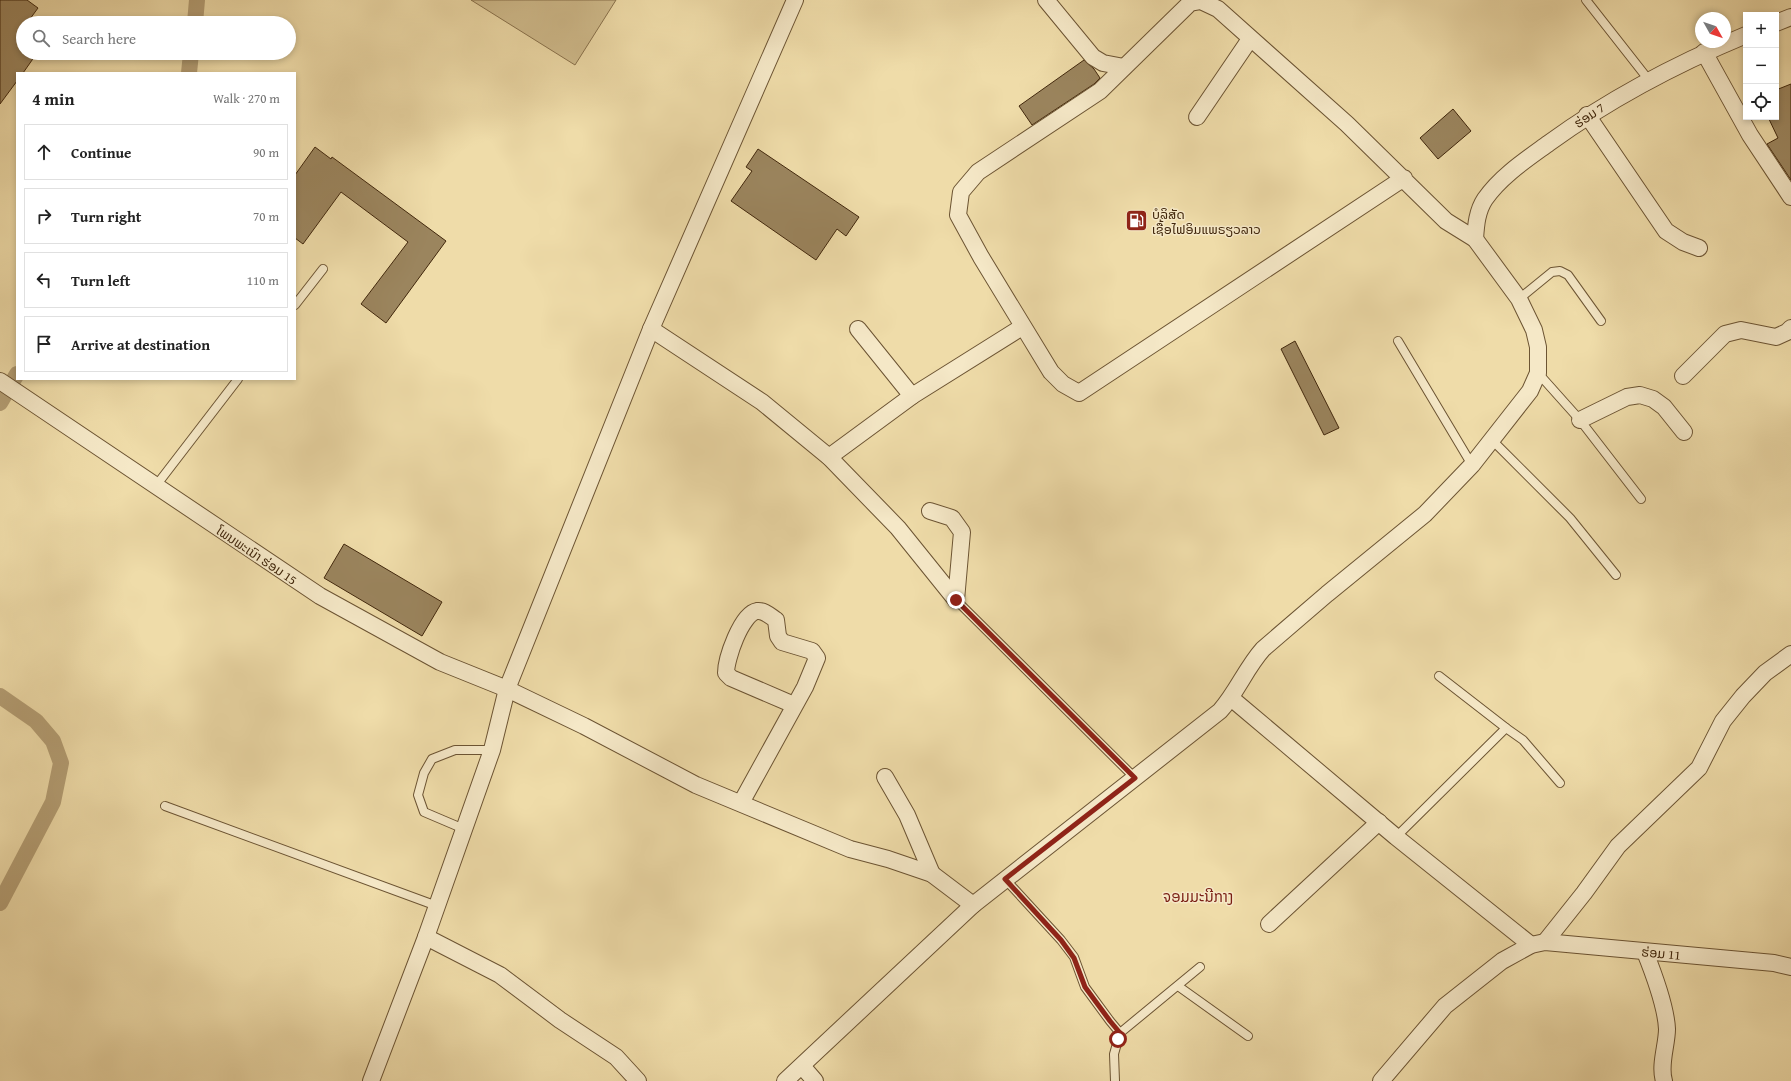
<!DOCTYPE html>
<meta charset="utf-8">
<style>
body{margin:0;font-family:"Gentium Book Plus","Noto Sans Lao",serif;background:#f2f2f2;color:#222}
.controls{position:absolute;right:12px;top:12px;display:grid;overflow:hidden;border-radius:0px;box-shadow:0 2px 6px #0003}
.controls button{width:36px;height:36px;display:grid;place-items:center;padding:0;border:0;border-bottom:1px solid #e0e0e0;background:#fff;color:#222;font:20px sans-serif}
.compass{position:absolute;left:1695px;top:12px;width:36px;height:36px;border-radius:50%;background:#fff;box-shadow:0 2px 6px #0003;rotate:130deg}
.stop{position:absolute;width:12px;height:12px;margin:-9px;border:3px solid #8f2418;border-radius:50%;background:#fff}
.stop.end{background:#8f2418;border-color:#fff;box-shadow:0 1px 4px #0008}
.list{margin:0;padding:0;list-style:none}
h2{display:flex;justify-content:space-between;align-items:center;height:52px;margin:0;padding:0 16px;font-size:17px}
h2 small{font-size:13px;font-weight:400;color:#767676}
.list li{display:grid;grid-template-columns:26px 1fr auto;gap:12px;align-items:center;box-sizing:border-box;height:56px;margin:0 8px 8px;padding:0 8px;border:1px solid #e0e0e0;border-radius:0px}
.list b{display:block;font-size:15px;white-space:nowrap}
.list em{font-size:13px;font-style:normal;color:#767676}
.icon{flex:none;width:22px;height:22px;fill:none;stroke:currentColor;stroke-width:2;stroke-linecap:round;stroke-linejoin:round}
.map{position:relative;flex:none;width:1791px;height:1081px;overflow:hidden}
.search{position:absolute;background:#fff;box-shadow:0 2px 6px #0003;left:16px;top:16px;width:280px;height:44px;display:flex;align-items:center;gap:10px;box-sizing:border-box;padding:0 14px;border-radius:22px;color:#767676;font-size:15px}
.panel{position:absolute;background:#fff;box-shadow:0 2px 6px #0003;left:16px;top:72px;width:280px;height:308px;border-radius:0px}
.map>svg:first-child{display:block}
.green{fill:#d1bd8e;stroke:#89724d}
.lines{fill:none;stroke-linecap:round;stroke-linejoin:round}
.canal{stroke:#b49e74;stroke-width:16}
.building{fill:#9b855e;stroke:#41270c}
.service-casing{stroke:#6c5433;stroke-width:10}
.minor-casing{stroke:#6c5433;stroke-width:18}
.service{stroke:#f5e8c7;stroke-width:8}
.minor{stroke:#f5e8c7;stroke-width:16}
.route{stroke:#8f2418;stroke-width:5}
.labels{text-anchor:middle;stroke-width:3;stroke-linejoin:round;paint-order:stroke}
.street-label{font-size:13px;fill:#41270c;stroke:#f5e8c7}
.poi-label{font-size:13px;fill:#41270c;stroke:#f5e8c7;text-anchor:start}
.quarter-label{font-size:15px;fill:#7a1f14;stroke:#f5e8c7}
</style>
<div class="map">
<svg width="1791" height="1081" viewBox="0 0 1791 1081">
<rect width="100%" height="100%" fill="#efdca9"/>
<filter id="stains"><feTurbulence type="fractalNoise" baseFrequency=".005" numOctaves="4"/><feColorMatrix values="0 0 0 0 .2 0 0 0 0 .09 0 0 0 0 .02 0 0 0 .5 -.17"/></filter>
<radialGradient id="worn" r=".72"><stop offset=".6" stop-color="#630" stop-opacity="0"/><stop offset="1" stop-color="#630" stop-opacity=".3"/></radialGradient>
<path class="green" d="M471,0H616L575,65Z"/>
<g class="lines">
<g class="canal">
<path d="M195,23L197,0"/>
<path d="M189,73L191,53"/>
<path d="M0,403L17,374"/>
<path d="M0,696L36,721L53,741L61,763L53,802L0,903"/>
</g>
</g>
<g class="building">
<path d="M0,0H27L38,8L27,23H23V53H37L23,73H17V81L0,104Z"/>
<path d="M1084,60L1094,69L1100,78L1094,84L1032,125L1019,106Z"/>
<path d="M1791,84V180L1767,144L1778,138L1768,117H1776V90Z"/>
<path d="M1453,109L1471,131L1438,159L1420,138Z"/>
<path d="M315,147L331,159L332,157L446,241L386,323L361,304L408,242L341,192L303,244L295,238V175Z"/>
<path d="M758,149L859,217L846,236L837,229L816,260L731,201L752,171L746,167Z"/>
<path d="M1295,341L1339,428L1324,435L1281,349Z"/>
<path d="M344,544L442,602L422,636L324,578Z"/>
</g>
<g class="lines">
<defs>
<g id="service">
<path d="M1586,0L1648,79"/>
<path d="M1519,299L1552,272L1560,271L1568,275L1601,321"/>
<path d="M295,305L323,269"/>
<path d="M1398,341L1472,465"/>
<path d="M1538,373L1580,420L1641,499"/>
<path d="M1493,441L1570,518L1616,575"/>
<path d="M155,487L238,379"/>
<path d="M956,600L1135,778"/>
<path d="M1439,676L1506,728"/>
<path d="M165,806L437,906"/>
<path d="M464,829L424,812L418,795L424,773L432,759L455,750H492"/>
<path d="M1396,837L1506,728L1523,740L1560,783"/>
<path d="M1005,879L1061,940L1074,957L1085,987L1110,1021L1120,1033"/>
<path d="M1178,986L1248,1036"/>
<path d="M1115,1081L1114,1054L1120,1033L1200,967"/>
</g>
<g id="minor">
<path d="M1046,0L1093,57L1103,63L1124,67"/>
<path d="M1776,23L1791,17"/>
<path d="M1704,52L1750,135L1791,197"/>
<path d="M1587,115L1666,231L1683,242L1699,248"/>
<path d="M1197,117L1250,39"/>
<path d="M1475,239C1476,225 1477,211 1485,199C1501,176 1527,159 1549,143C1611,98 1676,64 1746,35"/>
<path d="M651,329L762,402L829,457L898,528L956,600"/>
<path d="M858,329L912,396"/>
<path d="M1683,376L1725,334L1741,330L1776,337L1787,332L1791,328"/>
<path d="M0,381L320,596L440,662L507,689L584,726L696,785L850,849L888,859L932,874L973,905"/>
<path d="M1580,420L1627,397L1640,395L1653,399L1664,407L1684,432"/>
<path d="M829,457L912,396L1022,327"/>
<path d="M930,511L952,518L962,532L956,600"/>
<path d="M1231,698L1396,837L1531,945"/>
<path d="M885,777L907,815L932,874"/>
<path d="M741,803L805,687L817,658L812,651L782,642L778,636L776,620C770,616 764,610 757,611C741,614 726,659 726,673L731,678L794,705"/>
<path d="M1269,924L1379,822"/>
<path d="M426,937L500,975L560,1020L616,1057L638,1081"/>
<path d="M1545,942L1584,893L1618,846L1699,768L1723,721L1743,696L1765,673L1791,654"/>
<path d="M1645,952C1653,972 1666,1007 1667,1029C1667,1045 1659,1065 1664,1081"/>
<path d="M802,1066L815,1081"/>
<path d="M371,1081L426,937L492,750L507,689L651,329L795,0"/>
<path d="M785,1081L973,905L1220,711C1237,692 1246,668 1263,649L1327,594L1425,514L1472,465L1530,391L1538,373V347L1534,330L1519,299L1475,239L1446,221L1347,124L1218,9L1201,1L1190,3L1100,91L978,172L961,192L958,215L981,257L1051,372L1063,384L1079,393L1404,178"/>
<path d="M1381,1081L1445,1006L1502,961L1531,945L1545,942L1774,963L1791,967"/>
</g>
</defs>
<use href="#service" class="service-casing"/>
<use href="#minor" class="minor-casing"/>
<use href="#service" class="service"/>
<use href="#minor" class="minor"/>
</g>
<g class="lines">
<path class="route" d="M956,600L1135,778L1005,879L1061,940L1074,958L1085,987L1110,1021L1120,1033L1118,1039"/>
</g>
<defs>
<symbol id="fuel-square" viewBox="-11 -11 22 22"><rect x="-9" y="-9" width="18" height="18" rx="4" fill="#8f2418" stroke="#f5e8c7"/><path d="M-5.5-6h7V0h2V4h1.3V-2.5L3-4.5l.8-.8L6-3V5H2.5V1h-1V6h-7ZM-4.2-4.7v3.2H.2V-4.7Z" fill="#fff"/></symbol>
</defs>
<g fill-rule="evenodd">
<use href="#fuel-square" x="1124" y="208" width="25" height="25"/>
</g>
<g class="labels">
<g class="street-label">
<text transform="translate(1589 115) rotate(-34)" y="5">ຮ່ອມ 7</text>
<text transform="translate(257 555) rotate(34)" y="5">ໂພນພະເນົາ ຮ່ອມ 15</text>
<text transform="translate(1661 953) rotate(5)" y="5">ຮ່ອມ 11</text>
</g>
<g class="poi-label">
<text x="1152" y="219">ບໍລິສັດ<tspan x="1152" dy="15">ເຊື້ອໄຟອິມແພຣຽວລາວ</tspan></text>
</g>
<g class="quarter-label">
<text x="1198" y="902">ຈອມມະນີກາງ</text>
</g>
</g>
<rect width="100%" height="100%" filter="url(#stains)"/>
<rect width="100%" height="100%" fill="url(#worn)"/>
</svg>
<div class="controls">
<button>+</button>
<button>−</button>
<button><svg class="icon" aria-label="locate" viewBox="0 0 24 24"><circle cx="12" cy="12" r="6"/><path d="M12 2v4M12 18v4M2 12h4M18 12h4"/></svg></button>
</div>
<svg class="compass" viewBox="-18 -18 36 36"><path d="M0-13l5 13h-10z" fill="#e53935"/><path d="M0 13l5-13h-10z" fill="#767676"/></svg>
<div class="stop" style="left:1118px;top:1039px"></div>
<div class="stop end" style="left:956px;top:600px"></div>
<div class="search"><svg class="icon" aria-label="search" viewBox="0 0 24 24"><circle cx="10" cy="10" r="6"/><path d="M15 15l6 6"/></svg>Search here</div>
<section class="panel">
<h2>4 min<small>Walk · 270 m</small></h2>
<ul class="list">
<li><svg class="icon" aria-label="ahead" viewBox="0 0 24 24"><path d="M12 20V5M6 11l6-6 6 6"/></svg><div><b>Continue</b></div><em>90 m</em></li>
<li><svg class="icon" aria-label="right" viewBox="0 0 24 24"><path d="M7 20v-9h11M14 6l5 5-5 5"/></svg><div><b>Turn right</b></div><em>70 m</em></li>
<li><svg class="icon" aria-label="left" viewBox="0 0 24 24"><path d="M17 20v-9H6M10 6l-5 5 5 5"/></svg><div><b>Turn left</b></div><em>110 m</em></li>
<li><svg class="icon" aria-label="arrive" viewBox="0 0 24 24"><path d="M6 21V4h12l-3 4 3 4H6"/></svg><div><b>Arrive at destination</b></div></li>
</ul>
</section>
</div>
